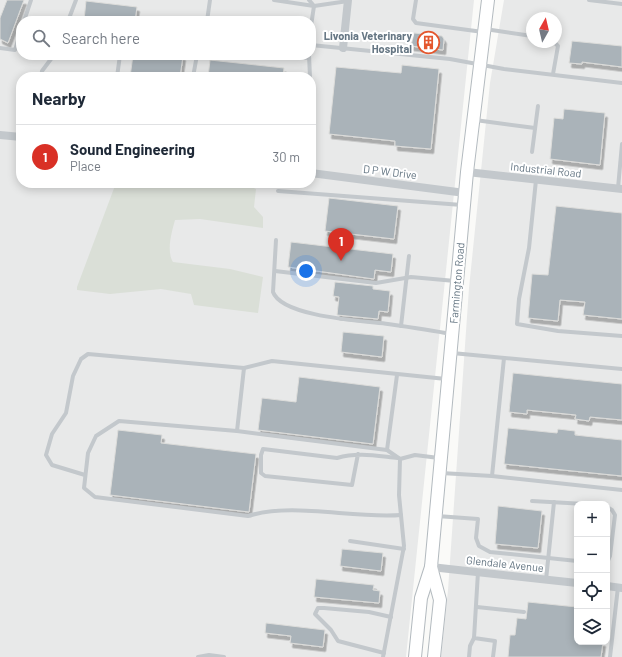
<!DOCTYPE html>
<meta charset="utf-8">
<style>
body{margin:0;font-family:Barlow,sans-serif;background:#f6f6f7;color:#1f2937}
.controls{position:absolute;right:12px;bottom:12px;display:grid;overflow:hidden;border-radius:8px;box-shadow:0 2px 10px #0003}
.controls button{width:36px;height:36px;display:grid;place-items:center;padding:0;border:0;border-bottom:1px solid #e0e1e3;background:#fff;color:#1f2937;font:20px sans-serif}
.compass{position:absolute;left:526px;top:12px;width:36px;height:36px;border-radius:50%;background:#fff;box-shadow:0 2px 10px #0003;rotate:8deg}
.you{position:absolute;left:306px;top:271px;width:14px;height:14px;margin:-10px;border:3px solid #fff;border-radius:50%;background:#1a73e8;box-shadow:0 0 0 6px #1a73e833}
.badge{display:grid;place-items:center;width:26px;height:26px;border-radius:50%;background:#d93025;color:#fff;font-size:13px;font-weight:700}
.pin{position:absolute;translate:-50% -33px;filter:drop-shadow(0 1px 2px #0008)}
.pin::after{content:'';position:absolute;top:21px;width:14px;height:12px;background:inherit;clip-path:polygon(0 0,100% 0,50% 100%)}
.list{margin:0;padding:0;list-style:none}
h2{display:flex;justify-content:space-between;align-items:center;height:52px;margin:0;padding:0 16px;font-size:17px}
h2 small{font-size:13px;font-weight:400;color:#747a83}
.list li{display:grid;grid-template-columns:26px 1fr auto;gap:12px;align-items:center;box-sizing:border-box;height:64px;padding:0 16px;border-top:1px solid #e0e1e3}
.list b{display:block;font-size:15px;white-space:nowrap}
.list p{margin:0;font-size:13px;white-space:nowrap;color:#747a83}
.list em{font-size:13px;font-style:normal;color:#747a83}
.icon{flex:none;width:22px;height:22px;fill:none;stroke:currentColor;stroke-width:2;stroke-linecap:round;stroke-linejoin:round}
.map{position:relative;flex:none;width:622px;height:657px;overflow:hidden}
.search{position:absolute;background:#fff;box-shadow:0 2px 10px #0003;left:16px;top:16px;width:300px;height:44px;display:flex;align-items:center;gap:10px;box-sizing:border-box;padding:0 14px;border-radius:16px;color:#747a83;font-size:15px}
.panel{position:absolute;background:#fff;box-shadow:0 2px 10px #0003;left:16px;top:72px;width:300px;height:116px;border-radius:16px}
.map>svg:first-child{display:block}
.built{fill:#e8e9e9;fill-rule:evenodd}
.green{fill:#dadfd7}
.building{fill:#aab3b9;stroke:#dcdcda;filter:url(#shadow)}
.lines{fill:none;stroke-linecap:round;stroke-linejoin:round}
.secondary-casing{stroke:#b3babf;stroke-width:14}
.lane{stroke:#c3c8cc;stroke-width:4}
.street{stroke:#c3c8cc;stroke-width:8}
.secondary{stroke:#fff;stroke-width:12}
.labels{text-anchor:middle;stroke-width:4;stroke-linejoin:round;paint-order:stroke}
.poi-label{font-size:11px;font-weight:bold;fill:#657683;stroke:#fff;text-anchor:end}
.street-label{font-size:11px;fill:#657683;stroke:#fff}
</style>
<div class="map">
<svg width="622" height="657" viewBox="0 0 622 657">
<defs>
<filter id="shadow"><feDropShadow dx="2.5" dy="4.5" stdDeviation="0" flood-color="#0004"/></filter>
</defs>
<rect width="100%" height="100%" fill="#fafaf8"/>
<g class="built">
<path d="M0,0H474L406,657H0ZM21,21H311V55H21ZM21,77H311V183H21Z"/>
<path d="M504,0H622V657H441L448,590L469,288L490,83ZM532,18H556V42H532ZM577,504H607V642H577Z"/>
</g>
<path class="green" d="M116,183H235L245,184L256,189L254,207L263,217V228L200,219L175,220C172,231 166,251 173,262L230,269L263,277L258,313L194,305L191,294L161,289L110,294L77,290V287Z"/>
<g class="building">
<path d="M7,0H24L8,43L0,39V18Z"/>
<path d="M86,1L137,7L135,21L84,20Z"/>
<path d="M414,33L442,36L444,39L443,50L411,46Z"/>
<path d="M572,41L622,46V67L582,62V64L569,63Z"/>
<path d="M133,55L183,56L180,77H130Z"/>
<path d="M210,60L284,68L283,77H208Z"/>
<path d="M402,65L439,69L431,149L395,146V141L329,134L336,67L401,73Z"/>
<path d="M564,109L605,113L600,165L550,159L554,118L563,119Z"/>
<path d="M329,198L398,206L394,239L325,231Z"/>
<path d="M556,206L622,213V319L583,315L585,302L560,300L558,321L528,318L532,274L548,275Z"/>
<path d="M291,242L393,254L391,272L375,270L374,279L288,267Z"/>
<path d="M335,282L373,286V289L390,291L388,312L379,311L378,319L337,315L339,297L333,296Z"/>
<path d="M343,332L384,336L382,357L341,352Z"/>
<path d="M513,373L622,384V420L590,417L589,421L575,419L576,415L527,410V414L509,412Z"/>
<path d="M299,377L380,387L373,444L258,430L262,398L296,402Z"/>
<path d="M508,428L557,433L558,429L575,431V435L622,440V476L504,464Z"/>
<path d="M118,430L162,435L161,443L256,454L249,512L110,495Z"/>
<path d="M498,506L542,511L538,548L495,544Z"/>
<path d="M342,549L383,553L381,571L340,566Z"/>
<path d="M316,579L374,585L373,590L380,591L379,603L314,597Z"/>
<path d="M528,602L577,607V642H603L601,657H508L510,635H515L517,618L526,619Z"/>
<path d="M266,623L325,630L323,647L290,643L291,636L265,633Z"/>
</g>
<g class="lines">
<defs>
<g id="secondary">
<path d="M431,567L440,600L434,657"/>
<path d="M415,657L421,598L431,567L467,172L488,0"/>
</g>
</defs>
<use href="#secondary" class="secondary-casing"/>
<g class="lane">
<path d="M274,0L314,6L348,1"/>
<path d="M309,0L314,6L311,26"/>
<path d="M416,0L413,19L416,23L483,32"/>
<path d="M589,0L622,4"/>
<path d="M24,21L31,0"/>
<path d="M68,21L76,0"/>
<path d="M207,21L210,0"/>
<path d="M485,29L532,36"/>
<path d="M311,45L450,59L504,69L622,83"/>
<path d="M0,48L15,50L21,31"/>
<path d="M283,55L309,58"/>
<path d="M309,55L310,77"/>
<path d="M553,74L558,46L554,42"/>
<path d="M41,77L42,71L54,55"/>
<path d="M117,77L120,55"/>
<path d="M193,77L197,55"/>
<path d="M475,120L535,128"/>
<path d="M532,152L538,106"/>
<path d="M536,180L529,248L519,299L517,324L558,331L622,336"/>
<path d="M618,188L622,144"/>
<path d="M278,191L462,205"/>
<path d="M276,240L273,292C282,317 364,321 388,324C409,327 430,330 451,334"/>
<path d="M275,271L376,283L411,277L455,281"/>
<path d="M401,326L409,256"/>
<path d="M452,353L622,369"/>
<path d="M237,431L244,368"/>
<path d="M387,450L397,375"/>
<path d="M358,454L352,485L265,476L261,473V455L263,449L337,458C358,452 377,456 398,458"/>
<path d="M400,459L387,450L237,431L119,421L96,436L88,453L84,488L95,497L248,516C293,502 353,519 401,515"/>
<path d="M441,473L492,476L622,490"/>
<path d="M85,475L52,465L46,455L52,434L66,413L73,376L81,359L88,354L244,368L272,361L446,379"/>
<path d="M492,476L504,358"/>
<path d="M532,501L585,504"/>
<path d="M607,507L612,510L615,515L610,556L607,563"/>
<path d="M437,516L478,519L476,538L479,546L490,552L577,561"/>
<path d="M350,541L404,549"/>
<path d="M478,572L474,638L495,641L493,657"/>
<path d="M546,580L554,502"/>
<path d="M477,607L524,612"/>
<path d="M384,653L338,641L331,630L315,614L318,608H324L369,612L391,617"/>
<path d="M198,657L209,655L224,657"/>
<path d="M383,657L404,546L399,495L400,459L415,455L439,458"/>
<path d="M469,657L470,646L474,638"/>
<path d="M610,657L618,587"/>
</g>
<g class="street">
<path d="M343,48L348,0"/>
<path d="M0,135L21,137"/>
<path d="M467,172L622,189"/>
<path d="M311,173L465,193"/>
<path d="M431,567L577,583"/>
<path d="M607,586L622,588"/>
</g>
<use href="#secondary" class="secondary"/>
</g>
<defs>
<symbol id="building-ring" viewBox="-11 -11 22 22"><circle r="9.5" fill="#fff" stroke="#e4572e" stroke-width="1.5"/><path d="M-4-6H4V6H1V3H-1V6H-4ZM-2.5-4.3h1.7v1.8h-1.7ZM.8-4.3h1.7v1.8H.8ZM-2.5-1h1.7V.8h-1.7ZM.8-1h1.7V.8H.8Z" fill="#e4572e"/></symbol>
</defs>
<g fill-rule="evenodd">
<use href="#building-ring" x="416" y="30" width="25" height="25"/>
</g>
<g class="labels">
<g class="poi-label">
<text x="412" y="40">Livonia Veterinary<tspan x="412" dy="13">Hospital</tspan></text>
</g>
<g class="street-label">
<text transform="translate(546 170) rotate(6)" y="4">Industrial Road</text>
<text transform="translate(390 172) rotate(7)" y="4">D P W Drive</text>
<text transform="translate(457 283) rotate(-85)" y="4">Farmington Road</text>
<text transform="translate(505 564) rotate(6)" y="4">Glendale Avenue</text>
</g>
</g>
</svg>
<div class="controls">
<button>+</button>
<button>−</button>
<button><svg class="icon" aria-label="locate" viewBox="0 0 24 24"><circle cx="12" cy="12" r="6"/><path d="M12 2v4M12 18v4M2 12h4M18 12h4"/></svg></button>
<button><svg class="icon" aria-label="layers" viewBox="0 0 24 24"><path d="M12 4l9 5-9 5-9-5zM3 14l9 5 9-5"/></svg></button>
</div>
<svg class="compass" viewBox="-18 -18 36 36"><path d="M0-13l5 13h-10z" fill="#e53935"/><path d="M0 13l5-13h-10z" fill="#747a83"/></svg>
<div class="you"></div>
<div class="pin badge" style="left:341px;top:261px">1</div>
<div class="search"><svg class="icon" aria-label="search" viewBox="0 0 24 24"><circle cx="10" cy="10" r="6"/><path d="M15 15l6 6"/></svg>Search here</div>
<section class="panel">
<h2>Nearby<small></small></h2>
<ul class="list">
<li><span class="badge">1</span><div><b>Sound Engineering</b><p>Place</p></div><em>30 m</em></li>
</ul>
</section>
</div>
